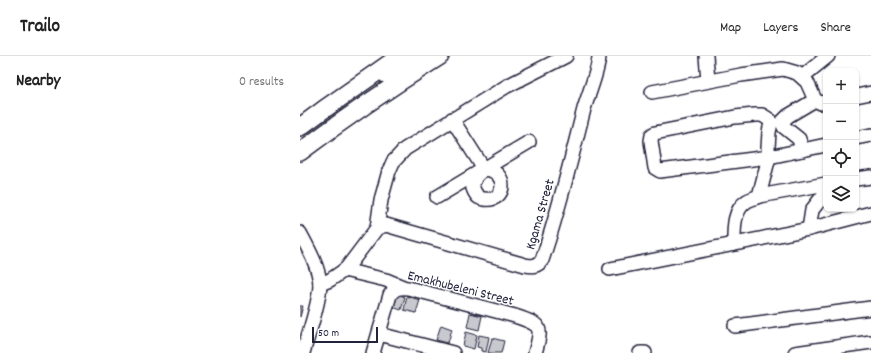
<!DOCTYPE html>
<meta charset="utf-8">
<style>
body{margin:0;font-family:Dekko,sans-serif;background:#f6f6f6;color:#222}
.controls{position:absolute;right:12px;top:12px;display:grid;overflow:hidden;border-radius:8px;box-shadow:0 1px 3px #0004}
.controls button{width:36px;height:36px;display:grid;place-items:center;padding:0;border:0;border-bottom:1px solid #e0e0e0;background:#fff;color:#222;font:20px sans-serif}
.scale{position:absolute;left:12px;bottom:10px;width:66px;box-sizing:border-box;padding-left:4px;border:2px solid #22223b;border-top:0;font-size:11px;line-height:14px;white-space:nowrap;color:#22223b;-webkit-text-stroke:3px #fff;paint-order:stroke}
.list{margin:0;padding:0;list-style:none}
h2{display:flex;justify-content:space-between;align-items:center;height:52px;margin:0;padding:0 16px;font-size:17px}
h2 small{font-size:13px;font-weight:400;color:#767676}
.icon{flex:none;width:22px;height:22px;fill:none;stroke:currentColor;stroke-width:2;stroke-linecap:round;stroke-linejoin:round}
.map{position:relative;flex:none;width:571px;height:297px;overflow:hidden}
header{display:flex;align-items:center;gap:24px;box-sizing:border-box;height:56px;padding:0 20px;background:#fff;border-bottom:1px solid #e0e0e0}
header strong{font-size:19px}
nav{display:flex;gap:22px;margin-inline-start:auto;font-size:14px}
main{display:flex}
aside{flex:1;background:#fff}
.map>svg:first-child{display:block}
.building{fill:#c8c8cf;stroke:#22223b}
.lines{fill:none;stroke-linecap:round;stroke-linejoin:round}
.minor-casing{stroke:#22223b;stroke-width:16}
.major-casing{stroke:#22223b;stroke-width:20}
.minor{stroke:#fff;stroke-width:13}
.major{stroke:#fff;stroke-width:17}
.labels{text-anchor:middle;stroke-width:3;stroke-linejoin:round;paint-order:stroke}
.street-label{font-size:14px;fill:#22223b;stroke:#fff}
</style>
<header>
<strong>Trailo</strong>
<nav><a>Map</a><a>Layers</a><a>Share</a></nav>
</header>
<main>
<aside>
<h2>Nearby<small>0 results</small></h2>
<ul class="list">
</ul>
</aside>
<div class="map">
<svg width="571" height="297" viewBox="0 0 571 297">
<rect width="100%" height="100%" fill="#fff"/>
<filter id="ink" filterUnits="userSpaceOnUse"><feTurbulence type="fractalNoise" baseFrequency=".025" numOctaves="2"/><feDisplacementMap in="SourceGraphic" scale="8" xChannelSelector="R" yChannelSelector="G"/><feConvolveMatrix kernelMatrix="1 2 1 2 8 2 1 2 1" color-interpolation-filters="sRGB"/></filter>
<g filter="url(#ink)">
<g class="building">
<path d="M95,237L105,241L101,254L90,250Z"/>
<path d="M107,240L120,244L116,257L104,254Z"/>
<path d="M0,250H3L0,261Z"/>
<path d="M170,257L182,260L179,274L167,271Z"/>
<path d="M141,269L152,273L148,287L136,284Z"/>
<path d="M166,276L177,279L174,293L163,290Z"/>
<path d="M179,279L189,281L186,296L181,295V292L177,291Z"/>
<path d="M192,282L204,285L201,297H188Z"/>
</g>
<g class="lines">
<defs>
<g id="minor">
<path d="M406,0L408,25"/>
<path d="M85,20L117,0"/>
<path d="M502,21L528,0"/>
<path d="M352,36L441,19L483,13L497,17L507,26L515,44L521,47L526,46"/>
<path d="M556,40L571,37"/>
<path d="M152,63L184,113"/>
<path d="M556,82L571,79"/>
<path d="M502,94L499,83L484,71L482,66L488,60L515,44"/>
<path d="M184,113C209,114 207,147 184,143C181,143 177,141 176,138C174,136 173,132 172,129L176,120Z"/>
<path d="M556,123L571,121"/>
<path d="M459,140L526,128"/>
<path d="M137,141L229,86"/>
<path d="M77,172L86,169L225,209C232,210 237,211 242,204C259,155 271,103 284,53C288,39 299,13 299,0"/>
<path d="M509,173L512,154L526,136"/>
<path d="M0,177C8,192 19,211 20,228C20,246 8,279 3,297"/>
<path d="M434,188C434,173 433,154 447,145C450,143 455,142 459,140L469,101L468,92L469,76L471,67L470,64L462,59H455L435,61L355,77L352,79L351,85L355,112L360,115L469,101L526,89"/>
<path d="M310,213L509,173L571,157"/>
<path d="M44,214L86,224L103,231"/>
<path d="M20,228L30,224L46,213L77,172L81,144L89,115L93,106L105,93L207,30L266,0"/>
<path d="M435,270L571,252"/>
<path d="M79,278L153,297"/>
<path d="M73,297L90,239C94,232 100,231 108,232L215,260C241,269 243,269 235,297"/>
<path d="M340,297H345"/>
<path d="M495,297L571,286"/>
</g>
<g id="major">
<path d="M0,71L23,54L100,0"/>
<path d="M0,96C45,62 92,30 140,0"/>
</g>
</defs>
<use href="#minor" class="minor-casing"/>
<use href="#major" class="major-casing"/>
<use href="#minor" class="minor"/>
<use href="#major" class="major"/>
</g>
</g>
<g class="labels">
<g class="street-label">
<text transform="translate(239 158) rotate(-74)" y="5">Kgama Street</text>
<text transform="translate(161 231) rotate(14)" y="5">Emakhubeleni Street</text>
</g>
</g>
</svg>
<div class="controls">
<button>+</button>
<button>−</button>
<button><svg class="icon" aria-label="locate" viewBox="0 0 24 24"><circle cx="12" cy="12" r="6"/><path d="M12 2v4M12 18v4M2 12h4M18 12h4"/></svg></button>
<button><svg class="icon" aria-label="layers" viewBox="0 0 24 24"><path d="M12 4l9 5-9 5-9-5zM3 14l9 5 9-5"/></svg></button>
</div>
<div class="scale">50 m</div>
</div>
</main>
